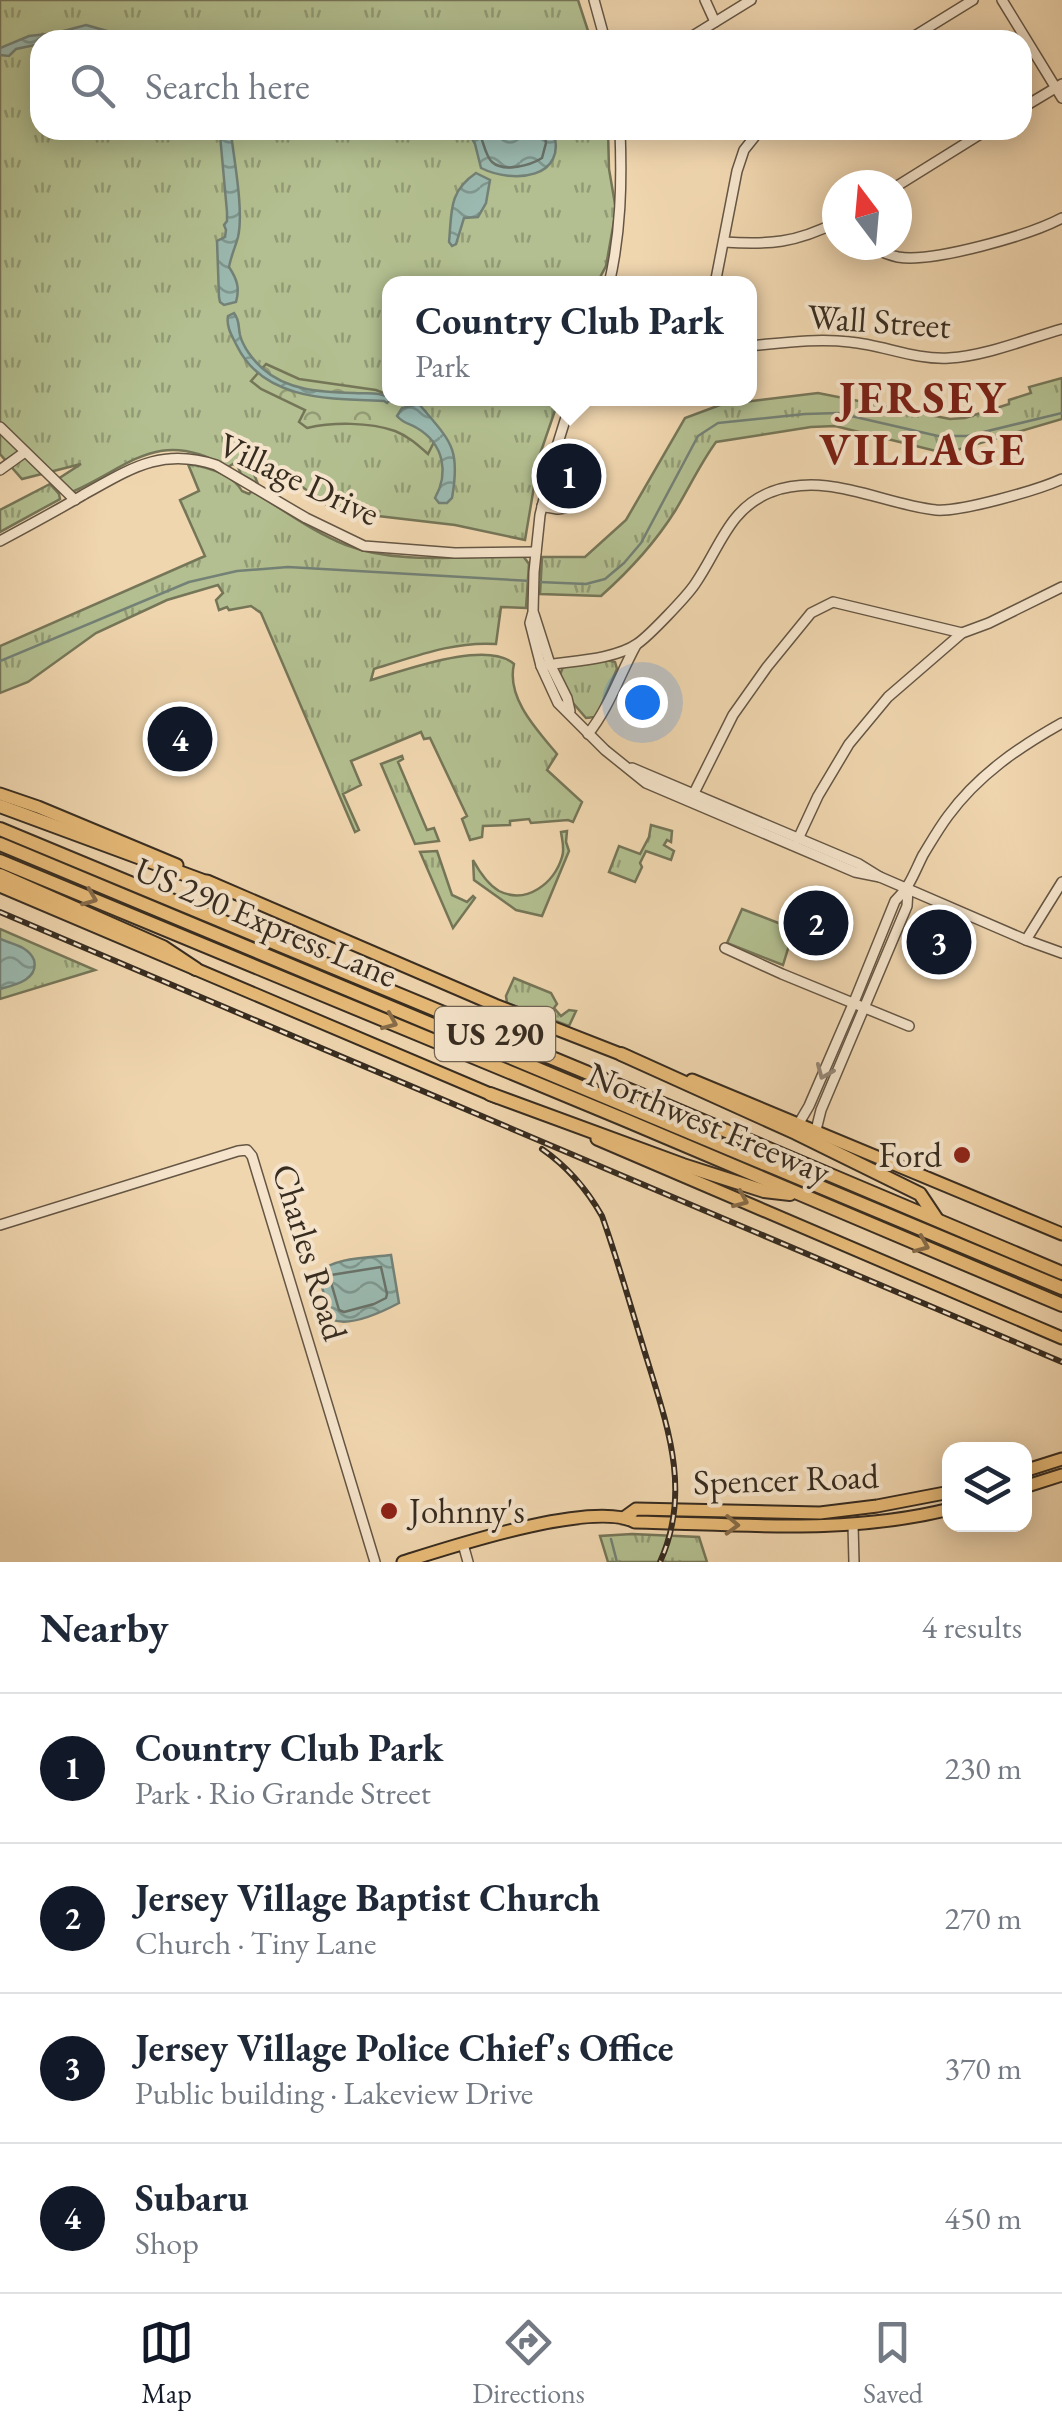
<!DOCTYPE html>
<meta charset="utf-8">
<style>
body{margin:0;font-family:"EB Garamond",serif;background:#f2f2f3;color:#1f2937}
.controls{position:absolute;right:30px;bottom:30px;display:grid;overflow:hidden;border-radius:20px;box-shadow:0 5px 25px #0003}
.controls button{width:90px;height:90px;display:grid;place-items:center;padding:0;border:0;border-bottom:2px solid #e0e1e3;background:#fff;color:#1f2937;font:50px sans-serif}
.compass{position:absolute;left:822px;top:170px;width:90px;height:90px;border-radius:50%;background:#fff;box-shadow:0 5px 25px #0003;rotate:344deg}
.you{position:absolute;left:642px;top:702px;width:35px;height:35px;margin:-25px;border:8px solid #fff;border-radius:50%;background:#1a73e8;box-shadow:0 0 0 15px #1a73e833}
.badge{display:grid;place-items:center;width:65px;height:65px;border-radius:50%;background:#111827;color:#fff;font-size:32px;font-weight:700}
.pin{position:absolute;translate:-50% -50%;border:5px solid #fff;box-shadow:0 2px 10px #0006}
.popup{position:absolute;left:382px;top:276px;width:375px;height:130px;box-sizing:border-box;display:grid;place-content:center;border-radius:20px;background:#fff;filter:drop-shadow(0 2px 8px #0005);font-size:32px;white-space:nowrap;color:#747a83}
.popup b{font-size:38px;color:#1f2937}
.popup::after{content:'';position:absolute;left:50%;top:100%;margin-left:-20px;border:20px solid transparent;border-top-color:#fff}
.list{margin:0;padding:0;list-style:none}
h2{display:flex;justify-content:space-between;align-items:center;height:130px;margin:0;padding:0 40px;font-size:42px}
h2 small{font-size:32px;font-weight:400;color:#747a83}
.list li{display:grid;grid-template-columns:65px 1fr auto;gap:30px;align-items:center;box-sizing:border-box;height:150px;padding:0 40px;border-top:2px solid #e0e1e3}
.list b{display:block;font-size:38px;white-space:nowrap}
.list p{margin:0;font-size:32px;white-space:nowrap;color:#747a83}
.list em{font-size:32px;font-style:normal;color:#747a83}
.icon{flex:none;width:55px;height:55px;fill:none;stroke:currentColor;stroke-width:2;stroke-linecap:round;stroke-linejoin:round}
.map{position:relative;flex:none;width:1062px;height:1562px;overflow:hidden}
.search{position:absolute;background:#fff;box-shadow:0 5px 25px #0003;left:30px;right:30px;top:30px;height:110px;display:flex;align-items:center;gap:25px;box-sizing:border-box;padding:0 35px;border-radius:30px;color:#747a83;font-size:38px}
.sheet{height:730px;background:#fff}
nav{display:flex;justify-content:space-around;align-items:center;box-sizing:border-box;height:140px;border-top:2px solid #e0e1e3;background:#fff;font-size:28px;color:#747a83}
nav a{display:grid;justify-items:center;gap:5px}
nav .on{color:#111827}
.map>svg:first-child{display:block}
.grass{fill:url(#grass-tufts);stroke:#757658;stroke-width:2.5}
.forest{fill:url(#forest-crowns);stroke:#757658;stroke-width:2.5}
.pitch{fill:#b3bf90;stroke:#757658;stroke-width:2.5}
.water{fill:url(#water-waves);stroke:#738176;stroke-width:2.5}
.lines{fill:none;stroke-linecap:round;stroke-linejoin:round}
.shore{stroke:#697268;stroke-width:2.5}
.stream{stroke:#738176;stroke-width:2.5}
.minor-casing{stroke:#655644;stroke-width:12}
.major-casing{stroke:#372c20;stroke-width:15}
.highway-casing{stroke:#372c20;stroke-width:16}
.minor{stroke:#f5e4cb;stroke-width:9}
.major{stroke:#e8bb78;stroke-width:11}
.highway{stroke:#e8bb78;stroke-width:12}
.rail-casing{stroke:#372c20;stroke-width:6}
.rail{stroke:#f5e4cb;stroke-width:2.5;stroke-dasharray:8;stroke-linecap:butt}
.oneway{stroke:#876c48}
.oneway2{stroke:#968876}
.poi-dot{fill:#8f2418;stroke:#f5e4cb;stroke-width:4}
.labels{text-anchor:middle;stroke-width:8;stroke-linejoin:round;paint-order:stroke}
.shield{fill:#f5e4cb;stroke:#706353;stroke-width:2.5}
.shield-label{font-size:32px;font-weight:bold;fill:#372c20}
.street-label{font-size:35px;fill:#372c20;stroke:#f5e4cb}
.poi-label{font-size:35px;fill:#372c20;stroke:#f5e4cb;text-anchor:end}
.district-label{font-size:45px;font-weight:bold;letter-spacing:2.5px;fill:#7a1f14;stroke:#f5e4cb}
</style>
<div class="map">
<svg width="1062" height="1562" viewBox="0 0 1062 1562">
<defs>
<pattern id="grass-tufts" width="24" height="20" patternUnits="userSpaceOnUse" patternTransform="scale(2.5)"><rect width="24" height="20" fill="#b3bf90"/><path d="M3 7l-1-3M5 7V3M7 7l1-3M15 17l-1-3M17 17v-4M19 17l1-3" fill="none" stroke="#929b75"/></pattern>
<pattern id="forest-crowns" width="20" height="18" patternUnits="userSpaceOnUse" patternTransform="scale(2.5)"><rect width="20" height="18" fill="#b3bf90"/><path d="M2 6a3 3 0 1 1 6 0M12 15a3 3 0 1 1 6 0" fill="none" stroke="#929b75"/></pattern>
<pattern id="water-waves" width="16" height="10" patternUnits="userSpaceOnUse" patternTransform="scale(2.5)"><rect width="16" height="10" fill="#9bb9b0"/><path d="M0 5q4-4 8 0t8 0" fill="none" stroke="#7f978f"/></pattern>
</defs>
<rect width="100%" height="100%" fill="#f0d6af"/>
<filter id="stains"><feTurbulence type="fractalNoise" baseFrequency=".002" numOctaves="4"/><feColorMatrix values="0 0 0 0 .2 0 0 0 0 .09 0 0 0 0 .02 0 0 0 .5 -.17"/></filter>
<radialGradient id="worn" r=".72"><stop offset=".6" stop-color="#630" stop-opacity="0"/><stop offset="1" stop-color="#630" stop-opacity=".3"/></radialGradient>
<g class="grass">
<path d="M0,0H578L591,40H40V130H608L609,169L616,210L606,266L597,283L389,284V398L559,399L539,457L525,540L455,525L335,511L241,442L258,484L241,474L238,467L233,464L228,467C158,427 131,466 72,492L58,479L81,464L22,479L0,454Z"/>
<path d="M1062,378V419L950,452L936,451L835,426L811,427L716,442C700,464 689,488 675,511C655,543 629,571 601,596L540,594L542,557H585L626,520L685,418L720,405L818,393L950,419L965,418L1009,404V400L1031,393L1029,387Z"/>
<path d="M562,454L578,461C592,484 580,503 552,501L549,496L558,457Z"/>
<path d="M188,464C207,467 232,473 242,491L249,494L252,491C281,508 314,533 346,545C401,566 465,555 523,556L529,564L526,608L501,607L496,644C453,641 414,657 374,669L371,680C403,671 487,639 514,664C506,698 537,730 557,754L547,770L582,802L573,822L568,820L531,823L529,819L510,821V825L483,826L482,837L470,840L462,819L467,816L430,738L424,739L421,732L351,761L361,785L343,794L359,830L355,832L261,613L251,606L229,610L227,607L219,610L216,600L223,593L218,585L167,600L96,633L28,682L0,693V646L205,556L180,500L199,491Z"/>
<path d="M50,484L59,494L60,499L0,532V510Z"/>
<path d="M607,660L615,662L617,669L597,715L595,717L586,718L573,703L559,677L563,667Z"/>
<path d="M402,756L403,759L398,762L427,830L434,828L439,841L415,844L381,764Z"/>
<path d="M651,825L672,831L671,842L667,840L664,845L674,851L671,860L646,851L640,863L642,867L635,882L609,872L619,846L640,854L649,837Z"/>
<path d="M567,831L566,842L569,851L542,916L516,910L474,880L473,860C479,871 487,884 499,891C527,905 554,883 562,857C565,849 562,840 561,832Z"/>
<path d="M437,851L452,895L467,902L473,896L475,898L453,928L420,852Z"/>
<path d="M0,929L95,970L0,999Z"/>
<path d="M514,978L551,993L557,1004L554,1008L561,1016L569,1010L576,1011L569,1026L507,1003L506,996Z"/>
<path d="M632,1534L699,1537L707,1562H608L600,1536Z"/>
</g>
<path class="forest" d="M266,364L299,379L376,390L389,395V398L403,402L436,438L428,454C418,445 408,436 395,431C369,422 333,422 307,428L299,422L305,410L261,389L251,381Z"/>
<path class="pitch" d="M742,909L794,929L783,965L727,943Z"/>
<g class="water">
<path d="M86,25L107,31L123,40H97L93,37L75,40H40V44L16,49L9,56L0,55V48L29,36L56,33Z"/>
<path d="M216,130H230L231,133C234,160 244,211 238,237C235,248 231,256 229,267C237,279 240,288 236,302L224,305L220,302L219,297L217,241L225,237L226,230L224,225L227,221V212L220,135Z"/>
<path d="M467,130H553C569,179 513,184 481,168L475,144Z"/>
<path d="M476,173L490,180L486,203L478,217L464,218L456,244L452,246L449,242C452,212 448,192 476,173Z"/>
<path d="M234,313C240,321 238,326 240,335C243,347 253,360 262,368C287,391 322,392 354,393C368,394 381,391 391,399L387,403L384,401C331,399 264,401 237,346C232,336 226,327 228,316Z"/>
<path d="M419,404C450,441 461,447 452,498L447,503H439L435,498C449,473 444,444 417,428C409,423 404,424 397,416L402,408Z"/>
<path d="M0,939C7,942 16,944 23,948C28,951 32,955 34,960C39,980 14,985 0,989Z"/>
<path d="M391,1255L399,1303C382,1312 349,1328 331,1319L318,1273C335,1257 367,1258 391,1255Z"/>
</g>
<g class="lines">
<g class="shore">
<path d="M478,130C483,139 485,156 492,162C504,173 531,165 542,158L546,143L544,130"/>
<path d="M381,1267L387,1294L386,1298L374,1304L344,1312L339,1310L330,1279L331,1275Z"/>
</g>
<g class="stream">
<path d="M539,582L586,584L605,579L624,563L641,543L698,436L718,423L805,414L838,413L938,436H967L1062,413"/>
<path d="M0,661L189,582L237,571L288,567L531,581"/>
<path d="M611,1539L617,1562"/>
</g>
<defs>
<g id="minor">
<path d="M594,0L605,40"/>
<path d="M705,0L715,22"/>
<path d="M1002,0L1062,98"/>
<path d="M686,40L751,0"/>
<path d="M908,40L973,0"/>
<path d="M1022,108L1062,84"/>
<path d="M897,186L987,130"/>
<path d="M724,242C769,245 796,243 837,222"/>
<path d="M869,245C877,250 888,255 898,257C933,263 1030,235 1062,218"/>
<path d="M609,284C621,233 622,182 620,130"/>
<path d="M715,284L737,171L744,150L760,130"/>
<path d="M749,346C782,343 816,338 850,342C883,345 915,360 949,358C985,356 1027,339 1062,329"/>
<path d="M572,398L557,446L540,515L534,572L533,612L530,623L541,666L558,703L605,750L646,783L855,872L880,877"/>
<path d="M0,427L75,500"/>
<path d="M0,470L25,452"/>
<path d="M542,506C544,507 557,509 558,509C585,507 605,474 580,456C573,451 564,448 557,446"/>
<path d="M0,541C28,526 56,511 83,495C130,469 161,447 216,465L306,518L364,546L455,553L536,552"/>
<path d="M534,614L550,664L567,698L570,711"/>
<path d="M541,666C568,661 614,660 637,644C649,636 687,596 695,584C720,548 728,509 771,492C828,471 881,504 936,510C961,512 1038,490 1062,479"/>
<path d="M588,734C609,708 620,674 636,645"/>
<path d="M632,768L859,864L880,877L1026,940L1062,953"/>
<path d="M692,797L733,715L767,667L811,613L833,602L962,633"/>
<path d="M798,839L818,796L849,744L888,697L962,633L989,623L1062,587"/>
<path d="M1026,940L1062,882"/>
<path d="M725,948L782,974L909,1026"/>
<path d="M799,1123L809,1106L854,1002L895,901C910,887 914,873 923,855C931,842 939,828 948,816C978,775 1019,747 1062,723"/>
<path d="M816,1130L821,1110L907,906L908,889"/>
<path d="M0,1225L238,1151L247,1150L252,1156L375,1562"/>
<path d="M853,1525L854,1562"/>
<path d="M463,1544L468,1562"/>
</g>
<g id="major">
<path d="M0,794L38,807L177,865"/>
<path d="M207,881L495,1005L628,1057"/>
<path d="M0,886L497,1097"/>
<path d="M692,1080L1062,1234"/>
<path d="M597,1139L1062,1338"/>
<path d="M1024,1471L1062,1459"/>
<path d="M1024,1487L1062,1475"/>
<path d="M625,1517L636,1509L820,1513L877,1506L950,1492"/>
<path d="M403,1562C451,1547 592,1500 635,1522C740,1524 846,1535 950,1509"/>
</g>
<g id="highway">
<path d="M0,806L214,885"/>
<path d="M0,829L646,1097L1062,1273"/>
<path d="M0,844L1062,1288"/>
<path d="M0,861L623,1119L1062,1305"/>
<path d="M0,875L163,947L196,969"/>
<path d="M621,1054L796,1133L920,1194L936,1218"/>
<path d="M490,1094L683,1165L764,1191L790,1194"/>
</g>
</defs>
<use href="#minor" class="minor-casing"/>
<use href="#major" class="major-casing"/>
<use href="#highway" class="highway-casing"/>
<use href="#minor" class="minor"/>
<use href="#major" class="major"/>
<use href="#highway" class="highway"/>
<defs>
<g id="rail">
<path d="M0,912L1062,1362"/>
<path d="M542,1149C568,1167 586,1188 602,1216C617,1258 629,1301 642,1343C664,1417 694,1487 660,1562"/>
</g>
</defs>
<use href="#rail" class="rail-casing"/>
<use href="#rail" class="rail"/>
</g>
<defs><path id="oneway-chevron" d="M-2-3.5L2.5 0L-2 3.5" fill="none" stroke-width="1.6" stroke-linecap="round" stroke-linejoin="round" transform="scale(2.5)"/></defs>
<g class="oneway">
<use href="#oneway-chevron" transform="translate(90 898) rotate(22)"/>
<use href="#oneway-chevron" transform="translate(390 1022) rotate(23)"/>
<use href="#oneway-chevron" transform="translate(741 1200) rotate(23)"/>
<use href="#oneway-chevron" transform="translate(922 1245) rotate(23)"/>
<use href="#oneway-chevron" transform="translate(732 1525) rotate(2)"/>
</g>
<use class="oneway2" href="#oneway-chevron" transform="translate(824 1072) rotate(113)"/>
<g class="poi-dot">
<circle cx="962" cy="1155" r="10"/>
<circle cx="389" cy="1511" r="10"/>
</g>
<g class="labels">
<rect class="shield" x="435" y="1007" width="120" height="54" rx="8"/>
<g class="shield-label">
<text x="495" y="1045">US 290</text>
</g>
<g class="street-label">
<text transform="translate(879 321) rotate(4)" y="12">Wall Street</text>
<text transform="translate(299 479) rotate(25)" y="12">Village Drive</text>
<text transform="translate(266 922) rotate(23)" y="12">US 290 Express Lane</text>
<text transform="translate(709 1123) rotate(23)" y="12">Northwest Freeway</text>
<text transform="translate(310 1252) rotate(73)" y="12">Charles Road</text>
<text transform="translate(786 1479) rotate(-2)" y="12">Spencer Road</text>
</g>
<g class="poi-label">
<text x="942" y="1167">Ford</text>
<text x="409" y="1523" text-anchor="start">Johnny's</text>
</g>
<g class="district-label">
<text x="923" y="413">JERSEY<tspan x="923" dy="52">VILLAGE</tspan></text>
</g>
</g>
<rect width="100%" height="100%" filter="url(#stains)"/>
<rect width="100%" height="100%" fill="url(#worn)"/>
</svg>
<div class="controls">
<button><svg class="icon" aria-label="layers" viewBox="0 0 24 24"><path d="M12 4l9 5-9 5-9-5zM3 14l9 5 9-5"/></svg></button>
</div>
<svg class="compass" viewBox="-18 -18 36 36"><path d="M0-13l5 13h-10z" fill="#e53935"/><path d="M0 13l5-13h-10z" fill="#747a83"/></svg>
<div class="you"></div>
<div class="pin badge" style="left:569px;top:476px">1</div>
<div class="popup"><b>Country Club Park</b>Park</div>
<div class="pin badge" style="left:816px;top:923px">2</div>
<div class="pin badge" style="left:939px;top:942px">3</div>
<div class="pin badge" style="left:180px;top:739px">4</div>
<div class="search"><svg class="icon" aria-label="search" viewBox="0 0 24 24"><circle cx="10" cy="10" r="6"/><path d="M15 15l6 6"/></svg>Search here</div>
</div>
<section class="sheet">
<h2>Nearby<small>4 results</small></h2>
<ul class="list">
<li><span class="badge">1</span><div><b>Country Club Park</b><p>Park · Rio Grande Street</p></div><em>230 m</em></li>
<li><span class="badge">2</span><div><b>Jersey Village Baptist Church</b><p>Church · Tiny Lane</p></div><em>270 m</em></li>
<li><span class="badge">3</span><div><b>Jersey Village Police Chief's Office</b><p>Public building · Lakeview Drive</p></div><em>370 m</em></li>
<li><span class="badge">4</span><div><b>Subaru</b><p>Shop</p></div><em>450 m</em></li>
</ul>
</section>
<nav>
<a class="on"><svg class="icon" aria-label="map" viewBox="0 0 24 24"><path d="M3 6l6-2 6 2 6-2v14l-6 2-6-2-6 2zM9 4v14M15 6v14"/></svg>Map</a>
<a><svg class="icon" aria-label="directions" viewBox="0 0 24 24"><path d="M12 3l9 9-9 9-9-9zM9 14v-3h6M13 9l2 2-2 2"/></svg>Directions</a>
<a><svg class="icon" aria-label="saved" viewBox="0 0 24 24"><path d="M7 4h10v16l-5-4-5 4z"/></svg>Saved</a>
</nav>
